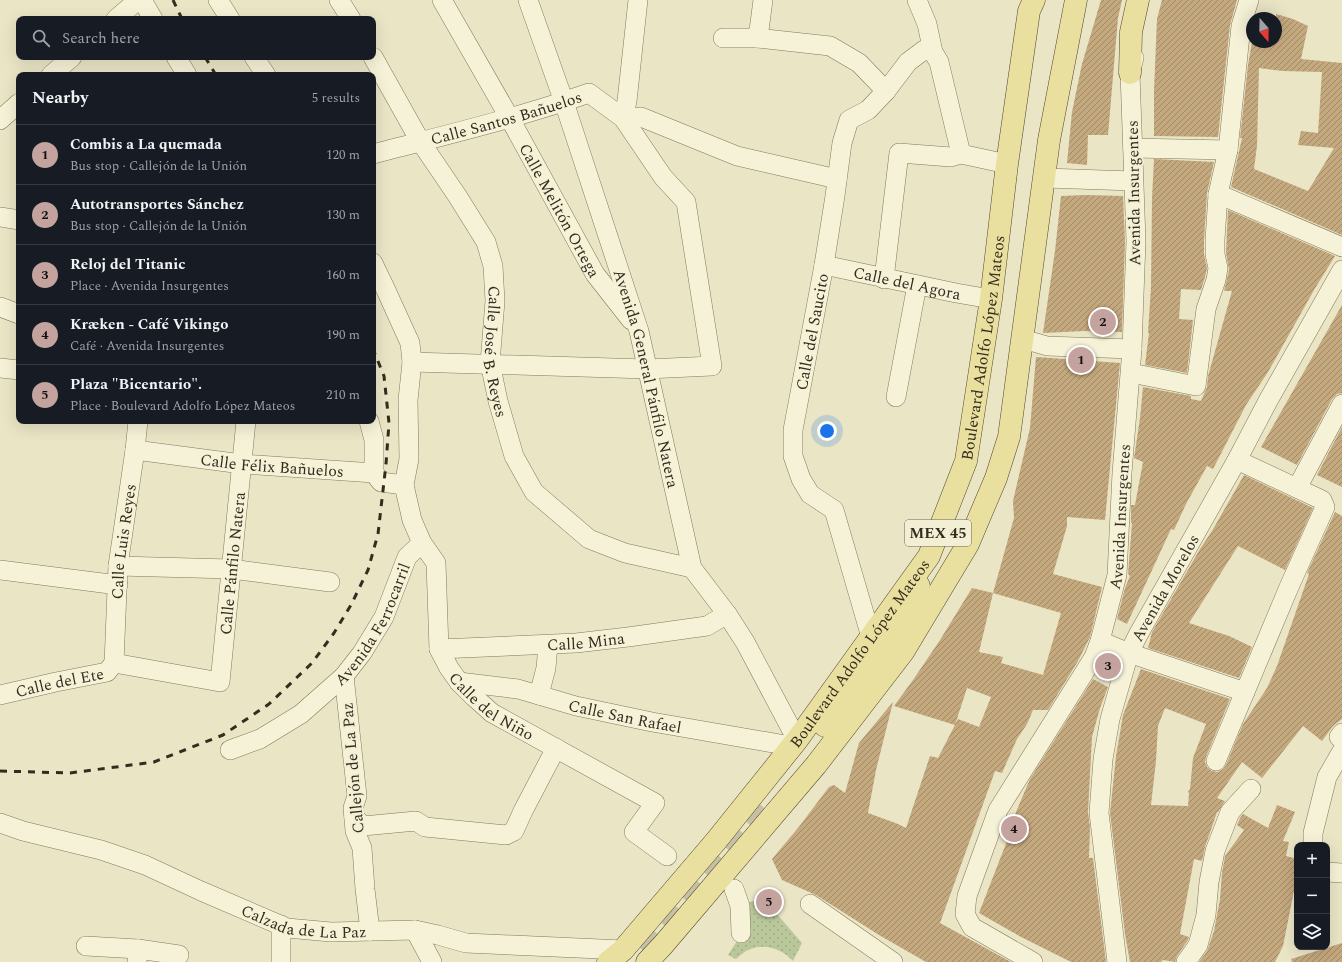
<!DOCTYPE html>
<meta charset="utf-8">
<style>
body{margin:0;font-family:Spectral,serif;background:#242831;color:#f1f3f6}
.controls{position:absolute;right:12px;bottom:12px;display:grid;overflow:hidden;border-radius:8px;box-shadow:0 4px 16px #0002}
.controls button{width:36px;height:36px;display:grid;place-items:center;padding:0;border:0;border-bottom:1px solid #363941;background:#171b24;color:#f1f3f6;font:20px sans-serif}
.compass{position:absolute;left:1246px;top:12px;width:36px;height:36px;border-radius:50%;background:#171b24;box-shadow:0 4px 16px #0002;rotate:160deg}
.you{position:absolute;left:827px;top:431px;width:14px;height:14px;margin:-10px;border:3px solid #fff;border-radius:50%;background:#1a73e8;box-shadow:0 0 0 6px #1a73e833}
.badge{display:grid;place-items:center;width:26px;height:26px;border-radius:50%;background:#c4a39e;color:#111;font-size:13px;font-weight:700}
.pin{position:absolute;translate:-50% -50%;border:2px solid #fff;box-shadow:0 1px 4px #0006}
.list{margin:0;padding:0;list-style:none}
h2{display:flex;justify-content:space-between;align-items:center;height:52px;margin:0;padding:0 16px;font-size:17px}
h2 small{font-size:13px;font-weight:400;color:#9ea1a6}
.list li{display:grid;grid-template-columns:26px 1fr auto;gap:12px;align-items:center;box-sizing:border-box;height:60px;padding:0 16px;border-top:1px solid #363941}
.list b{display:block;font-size:15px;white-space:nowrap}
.list p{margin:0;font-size:13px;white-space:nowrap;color:#9ea1a6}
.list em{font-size:13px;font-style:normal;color:#9ea1a6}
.icon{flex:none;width:22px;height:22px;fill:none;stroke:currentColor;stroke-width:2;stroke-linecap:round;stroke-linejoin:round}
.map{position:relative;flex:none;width:1342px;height:962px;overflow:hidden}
.search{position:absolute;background:#171b24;box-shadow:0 4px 16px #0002;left:16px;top:16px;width:360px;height:44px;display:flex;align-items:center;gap:10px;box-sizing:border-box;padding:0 14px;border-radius:8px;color:#9ea1a6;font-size:15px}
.panel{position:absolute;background:#171b24;box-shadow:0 4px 16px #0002;left:16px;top:72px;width:360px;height:352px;border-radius:8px}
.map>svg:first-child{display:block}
.garden{fill:url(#garden-dots)}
.building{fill:url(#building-hatch);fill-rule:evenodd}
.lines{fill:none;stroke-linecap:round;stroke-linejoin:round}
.major-tunnel{stroke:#c6c0a4;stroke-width:22;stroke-dasharray:22 11;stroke-linecap:butt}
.minor-casing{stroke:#83785d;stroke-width:20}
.major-casing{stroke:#514630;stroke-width:23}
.minor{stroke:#f5f2d7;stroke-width:19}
.major{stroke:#e9e0a0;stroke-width:22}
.rail{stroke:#342d1f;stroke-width:3;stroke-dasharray:7 7;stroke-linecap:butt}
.labels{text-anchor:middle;stroke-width:4;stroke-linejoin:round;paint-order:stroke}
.shield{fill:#f2efd4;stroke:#6d6755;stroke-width:1}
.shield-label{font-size:15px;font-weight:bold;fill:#342d1f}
.street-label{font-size:16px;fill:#342d1f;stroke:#f2efd4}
</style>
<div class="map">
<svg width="1342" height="962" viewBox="0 0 1342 962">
<defs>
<pattern id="garden-dots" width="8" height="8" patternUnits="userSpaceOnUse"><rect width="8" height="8" fill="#b9c79a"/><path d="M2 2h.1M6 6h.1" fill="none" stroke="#a0ab84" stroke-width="1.8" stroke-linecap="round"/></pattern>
<pattern id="building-hatch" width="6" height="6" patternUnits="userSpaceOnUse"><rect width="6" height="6" fill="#c4a87e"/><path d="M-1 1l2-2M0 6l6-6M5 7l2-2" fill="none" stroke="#a08967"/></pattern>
</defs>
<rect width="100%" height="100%" fill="#eae5c5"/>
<path class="garden" d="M763,898L802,943L793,961C782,948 762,942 746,951C743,953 739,956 736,959L728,955L737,941L744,904Z"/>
<g class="building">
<path d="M1101,0H1122L1118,18L1108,135H1088L1087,165L1067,163L1072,112L1082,64Z"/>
<path d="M1162,0H1237L1230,25L1218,137L1154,136V91L1157,19Z"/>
<path d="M1276,14L1293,19L1308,26L1301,59L1342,63V235L1231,187L1242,138H1240L1248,65L1252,42H1276ZM1259,68L1283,71L1322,72L1318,133L1301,131L1298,145L1334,148L1308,191L1254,169L1257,146Z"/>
<path d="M1154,159L1214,162L1207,193L1204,240V254L1207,268L1205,277L1201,290L1181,289L1179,319L1193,320L1187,373L1145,365L1149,333H1148L1151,287L1152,198Z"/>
<path d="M1086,195L1123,196L1125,241L1122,332L1084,331L1043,333L1055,251L1061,196Z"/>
<path d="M1228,210L1335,256L1314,290L1268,372L1246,405L1213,469L1207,466L1186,504L1174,530L1171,529L1127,624L1117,619L1125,588L1130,576L1128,574L1132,523H1131V505H1135L1143,462L1134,458L1140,418L1143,387L1191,396V399L1201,401L1207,387L1208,376L1232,291H1224L1229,270L1226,253Z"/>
<path d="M1342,305V393L1337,394L1332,399L1297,465L1261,447Z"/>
<path d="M1036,357L1120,363L1105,520L1067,517V526L1053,574L1102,587L1090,637L1078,661L1048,710H1033L1027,724L1017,739L1002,773L995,771L940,923L1011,962H926L879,935L816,895L782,880L772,859L798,828L829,787L834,785L845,793L859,743L893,702L876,770L868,813L898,824L906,828L930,756L938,758L958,719L979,727L991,697L967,688L955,725L894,706L913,680L940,640L972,588L993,593L1014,518L1013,501L1030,428ZM993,593L1061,613L1043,675L1001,663L1003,657L979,652Z"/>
<path d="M1342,427V487L1317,475Z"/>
<path d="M1244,475L1313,508L1285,570L1238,546L1189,623L1229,636L1252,647L1239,678L1148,648L1152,632L1200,549L1212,531Z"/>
<path d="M1335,512L1342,516V719L1333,726L1322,741L1303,726L1262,778L1242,762L1217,798L1225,801L1218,812H1217L1205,847L1202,861L1194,859L1180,934L1189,937L1188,940L1177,956L1175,962L1163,960L1161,962H1130L1125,934L1110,813L1116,756L1123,715L1141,669L1230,699L1206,757L1205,762L1207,767L1212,771L1218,772L1223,769L1226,765L1243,724L1267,688L1277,666L1309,574L1307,573ZM1165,708L1206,724L1193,758L1190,789L1188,792L1189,793L1188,806L1151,805L1156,761L1158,726Z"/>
<path d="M1093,679L1108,687L1100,708L1092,737L1088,812L1090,827L1089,858H1093L1106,962H1071L1021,937L979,913L1007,841L1016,812L1030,779Z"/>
<path d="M1277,805L1295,812L1283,841L1289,842L1286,856L1297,859V876L1283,946L1275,962H1199L1207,951L1214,931L1220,899L1222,873L1225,856L1244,830L1237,825L1240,818L1243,814L1268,828Z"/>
<path d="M1342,943V962H1292L1291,959Z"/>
</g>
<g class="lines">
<path class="major-tunnel" d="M639,947L685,896L764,802"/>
<defs>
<g id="minor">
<path d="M142,0L153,19"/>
<path d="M218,0L230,19"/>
<path d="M339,0L351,19"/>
<path id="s1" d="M442,0L509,117L595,274L631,320"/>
<path id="s2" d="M528,0L564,102L639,331L692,568L727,614L745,642L797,740"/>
<path d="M917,0L927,24L933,52L939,62L961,154L1007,164"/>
<path d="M116,19L138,0"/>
<path d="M723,38H758L830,46L859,63L886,91"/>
<path d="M758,38L763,0"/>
<path d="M176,57L187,75"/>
<path d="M254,57L266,75"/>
<path id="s3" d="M373,57L420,141L458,197L486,242L493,266L495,301L490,363L498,401L514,456L534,492L589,539L625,553L692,568"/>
<path d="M51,75L72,57"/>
<path d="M0,120L19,103"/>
<path d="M1133,148L1228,150"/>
<path id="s4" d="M373,154C445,135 518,118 589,93L623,118L641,117L737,156L837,179"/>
<path d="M1045,178L1133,181"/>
<path d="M1218,194L1342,247"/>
<path d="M0,217L19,220"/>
<path id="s5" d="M373,263L385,288L410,343L412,362L408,400L409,459L404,485L412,520L422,543L436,563L439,649L449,668L459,682L474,697L492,713L655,803L634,832L667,856"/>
<path id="s6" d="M824,265L956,293L991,299"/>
<path d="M884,279L899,153L951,157L961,154"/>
<path d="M0,307L19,314"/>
<path d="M1023,339L1047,346L1132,349"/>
<path d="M412,362L647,369L712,366L686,202L663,177L623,118L627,101L638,0"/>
<path d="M0,368L19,370"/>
<path d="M1131,373L1196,386L1206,309L1216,280L1218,268L1215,254V240L1218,194L1228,150L1241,26L1249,0"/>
<path d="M896,397L917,285"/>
<path d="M369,421L374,440V473"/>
<path id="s7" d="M135,450L242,464L374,473L381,482L404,485"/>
<path d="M1297,488L1342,404"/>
<path d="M118,566L231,569L330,582"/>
<path d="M0,570L118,585"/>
<path id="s8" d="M871,637L834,510L810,494L801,479L793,456V430L824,265L835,196L842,143L849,120L868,110L886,91L908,62L924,50L933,52"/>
<path d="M1100,641L1129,653L1245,692"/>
<path id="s9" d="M439,649L576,643L628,637L707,626L727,614"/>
<path id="s10" d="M114,663L220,682L246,421"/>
<path id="s11" d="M114,663L118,566L135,450L138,421"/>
<path d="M344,676L357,796L353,808L355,831L362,848L365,889L370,931"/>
<path id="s12" d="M459,682L518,689L576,706L652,722L791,746"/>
<path id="s13" d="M0,695L56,682L107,672L114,663"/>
<path d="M539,695L546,668L548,645"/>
<path d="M1342,733L1339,737L1342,739"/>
<path id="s14" d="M230,750L260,739L301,714L344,676L362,653L384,617L407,557L422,543"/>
<path d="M1216,761L1289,587L1325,507L1322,500L1237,460"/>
<path d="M354,817L363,826L416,821L425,827L506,835L514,831L523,811L556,748"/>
<path id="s15" d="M0,823L23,831L101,850L145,865L201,891L287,928L331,932L415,930L438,935L466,943L623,950"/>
<path d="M1313,845V833L1327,777L1342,751"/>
<path d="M1327,872L1342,873"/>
<path d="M734,889L740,906L741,933"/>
<path d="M810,904L893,962"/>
<path d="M415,930L432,962"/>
<path d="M86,946L138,949L137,962"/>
<path d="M138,949L179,955"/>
<path d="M281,962V925"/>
<path id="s16" d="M1033,962L972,927L965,914L967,896L998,810L1094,657L1100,641L1117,575L1122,473L1132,349L1136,241L1130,73L1134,58"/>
<path id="s17" d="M1117,962L1099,813L1103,759L1110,719L1129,653L1138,635L1237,460L1269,399L1342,270"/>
<path d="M1186,962L1198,945L1206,915L1209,882L1215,851L1230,812L1251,789"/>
</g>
<g id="major">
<path d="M1130,73L1131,32L1138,0"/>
<path d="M825,726C858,683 901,638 919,586"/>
<path id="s18" d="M608,962L623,950L716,841L797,740L929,556L966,461L991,299L1007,164L1029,11L1034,0"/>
<path d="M647,962L663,945L816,765L903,652L968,544L996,478L1009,437L1049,140L1076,0"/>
</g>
</defs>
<use href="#minor" class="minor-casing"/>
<use href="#major" class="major-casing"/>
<use href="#minor" class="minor"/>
<use href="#major" class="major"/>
<g class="rail">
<path d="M173,0L182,19"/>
<path d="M205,57L216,75"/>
<path d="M0,771L70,773L154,762L223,735L269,704L312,663L334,633L351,605L368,570L378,534L386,464L389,423L384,376L373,349"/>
</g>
</g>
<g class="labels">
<rect class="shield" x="905" y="520" width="66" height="26" rx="3"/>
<g class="shield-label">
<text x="938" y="538">MEX 45</text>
</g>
<g class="street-label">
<text dy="6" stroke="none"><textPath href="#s4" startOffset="138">Calle Santos Bañuelos</textPath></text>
<text transform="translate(1133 193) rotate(-91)" y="6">Avenida Insurgentes</text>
<text dy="6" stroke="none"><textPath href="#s1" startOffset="241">Calle Melitón Ortega</textPath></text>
<text dy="6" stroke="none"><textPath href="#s6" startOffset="85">Calle del Agora</textPath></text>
<text dy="6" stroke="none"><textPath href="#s8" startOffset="329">Calle del Saucito</textPath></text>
<text dy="6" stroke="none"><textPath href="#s18" startOffset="735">Boulevard Adolfo López Mateos</textPath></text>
<text dy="6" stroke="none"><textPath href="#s3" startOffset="328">Calle José B. Reyes</textPath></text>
<text dy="6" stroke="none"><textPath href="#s2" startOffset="397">Avenida General Pánfilo Natera</textPath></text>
<text dy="6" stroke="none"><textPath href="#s7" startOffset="138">Calle Félix Bañuelos</textPath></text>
<text dy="6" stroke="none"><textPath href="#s16" startOffset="519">Avenida Insurgentes</textPath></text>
<text dy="6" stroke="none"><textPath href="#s11" startOffset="122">Calle Luis Reyes</textPath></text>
<text dy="6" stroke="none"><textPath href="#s10" startOffset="227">Calle Pánfilo Natera</textPath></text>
<text dy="6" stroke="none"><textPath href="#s17" startOffset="388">Avenida Morelos</textPath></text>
<text dy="6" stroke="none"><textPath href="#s14" startOffset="197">Avenida Ferrocarril</textPath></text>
<text dy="6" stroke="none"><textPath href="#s9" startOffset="147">Calle Mina</textPath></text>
<text dy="6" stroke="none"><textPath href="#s18" startOffset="399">Boulevard Adolfo López Mateos</textPath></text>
<text dy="6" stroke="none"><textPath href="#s13" startOffset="61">Calle del Ete</textPath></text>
<text dy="6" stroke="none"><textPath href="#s5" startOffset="482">Calle del Niño</textPath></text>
<text dy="6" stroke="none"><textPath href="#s12" startOffset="170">Calle San Rafael</textPath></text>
<text transform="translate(352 768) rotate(-95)" y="6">Callejón de La Paz</text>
<text dy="6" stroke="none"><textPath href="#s15" startOffset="322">Calzada de La Paz</textPath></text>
</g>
</g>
</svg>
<div class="controls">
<button>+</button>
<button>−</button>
<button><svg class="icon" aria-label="layers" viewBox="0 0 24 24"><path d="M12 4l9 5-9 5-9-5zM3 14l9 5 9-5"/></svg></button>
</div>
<svg class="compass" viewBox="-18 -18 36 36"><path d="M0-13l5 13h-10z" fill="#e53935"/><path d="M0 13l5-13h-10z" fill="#9ea1a6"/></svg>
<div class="you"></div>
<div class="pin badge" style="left:1081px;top:360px">1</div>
<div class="pin badge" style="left:1103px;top:322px">2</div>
<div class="pin badge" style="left:1108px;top:666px">3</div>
<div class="pin badge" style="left:1014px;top:829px">4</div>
<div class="pin badge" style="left:769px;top:902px">5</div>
<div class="search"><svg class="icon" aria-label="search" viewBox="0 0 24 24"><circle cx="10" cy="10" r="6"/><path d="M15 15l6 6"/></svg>Search here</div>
<section class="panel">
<h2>Nearby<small>5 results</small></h2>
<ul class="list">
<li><span class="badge">1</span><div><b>Combis a La quemada</b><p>Bus stop · Callejón de la Unión</p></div><em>120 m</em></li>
<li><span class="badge">2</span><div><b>Autotransportes Sánchez</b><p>Bus stop · Callejón de la Unión</p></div><em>130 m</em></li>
<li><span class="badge">3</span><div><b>Reloj del Titanic</b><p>Place · Avenida Insurgentes</p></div><em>160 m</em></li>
<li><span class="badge">4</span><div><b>Kræken - Café Vikingo</b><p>Café · Avenida Insurgentes</p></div><em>190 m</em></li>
<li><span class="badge">5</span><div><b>Plaza &quot;Bicentario&quot;.</b><p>Place · Boulevard Adolfo López Mateos</p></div><em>210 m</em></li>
</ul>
</section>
</div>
